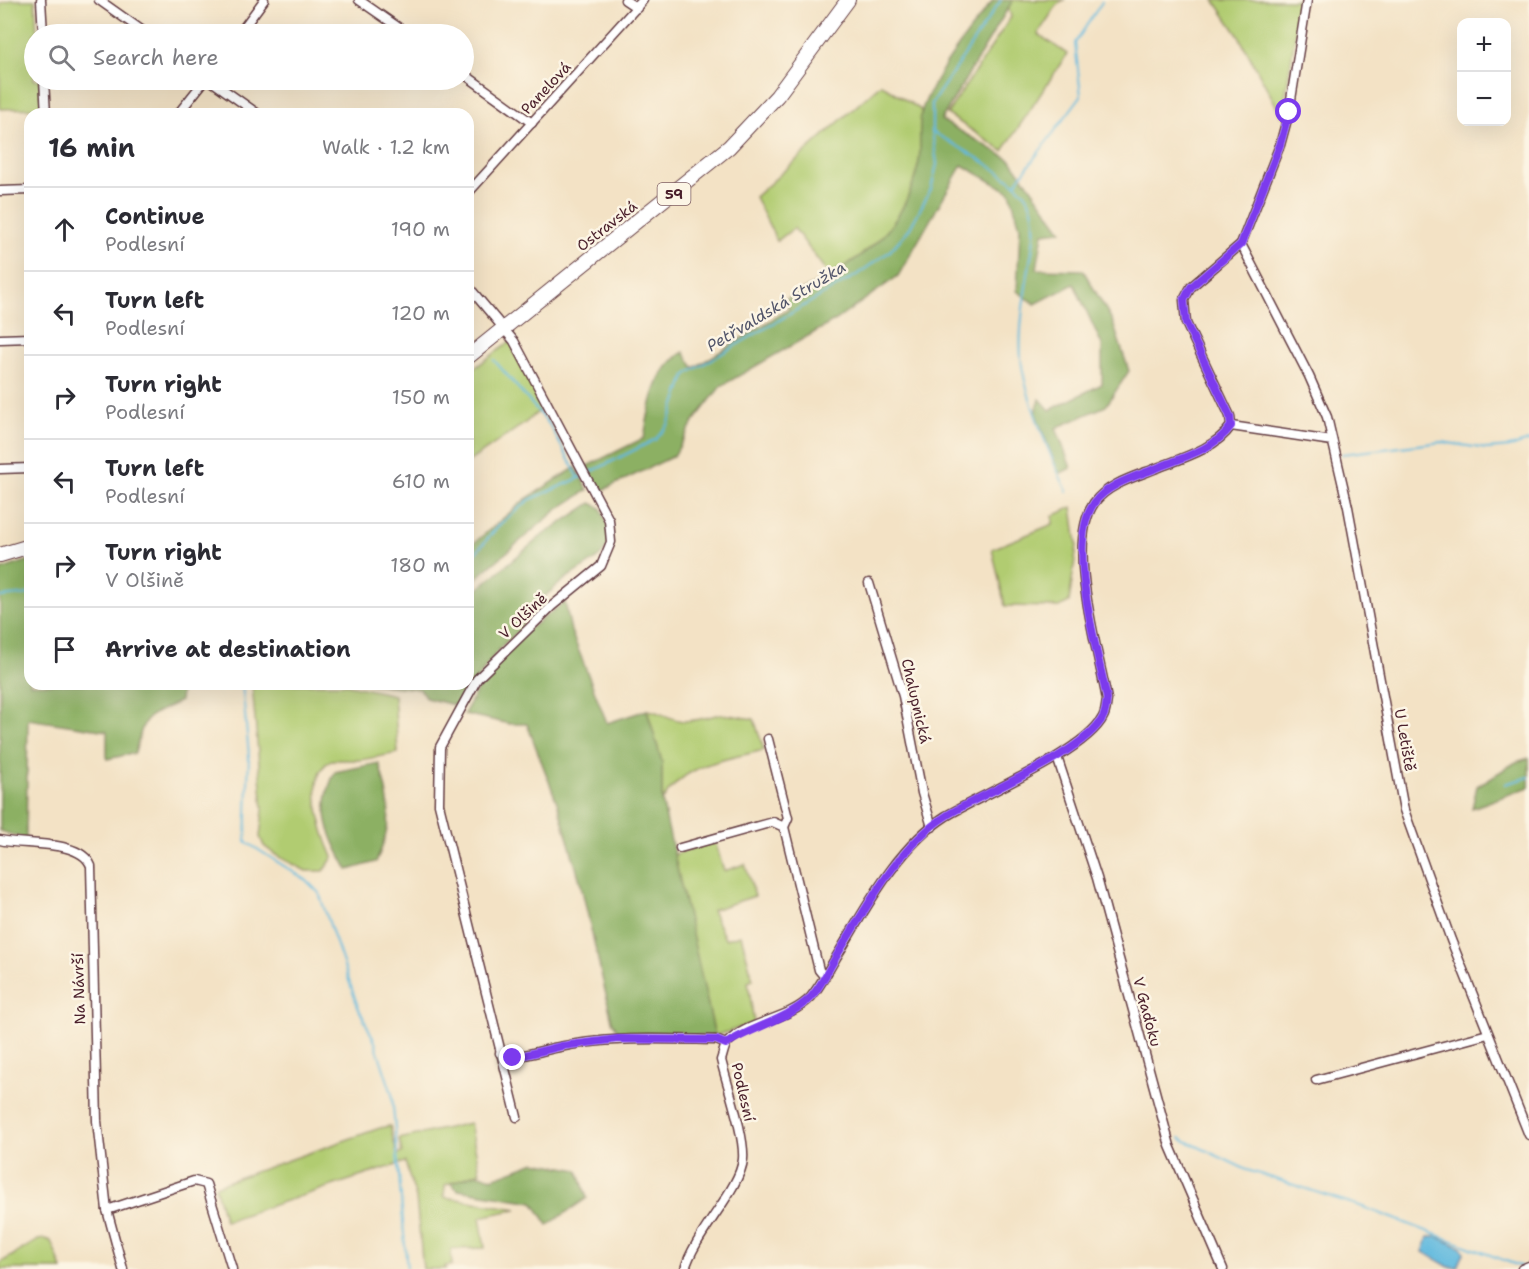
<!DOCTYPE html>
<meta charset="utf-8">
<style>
body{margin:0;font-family:"Shantell Sans",sans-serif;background:#f2f2f3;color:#2b2b33}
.controls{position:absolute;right:18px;top:18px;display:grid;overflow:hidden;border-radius:12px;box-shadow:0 6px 24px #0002}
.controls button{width:54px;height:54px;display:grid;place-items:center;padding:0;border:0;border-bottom:2px solid #e1e1e2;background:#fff;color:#2b2b33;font:30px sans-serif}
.stop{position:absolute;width:18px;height:18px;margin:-14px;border:4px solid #7c3aed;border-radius:50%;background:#fff}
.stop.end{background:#7c3aed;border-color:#fff;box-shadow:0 2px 6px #0008}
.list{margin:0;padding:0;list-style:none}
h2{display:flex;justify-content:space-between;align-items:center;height:78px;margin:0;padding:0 24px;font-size:26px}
h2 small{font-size:20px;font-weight:400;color:#7c7c81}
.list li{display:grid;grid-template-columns:39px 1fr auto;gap:18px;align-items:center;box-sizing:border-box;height:84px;padding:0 24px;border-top:2px solid #e1e1e2}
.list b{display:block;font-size:22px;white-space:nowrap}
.list p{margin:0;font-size:20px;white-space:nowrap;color:#7c7c81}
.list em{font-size:20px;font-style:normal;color:#7c7c81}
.icon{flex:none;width:33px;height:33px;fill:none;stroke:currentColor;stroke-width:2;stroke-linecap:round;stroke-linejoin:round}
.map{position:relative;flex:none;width:1529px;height:1269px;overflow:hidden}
.search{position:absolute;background:#fff;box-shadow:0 6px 24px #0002;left:24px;top:24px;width:450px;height:66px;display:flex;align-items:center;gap:15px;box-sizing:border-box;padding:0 21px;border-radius:33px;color:#7c7c81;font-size:22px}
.panel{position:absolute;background:#fff;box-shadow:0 6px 24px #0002;left:24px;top:108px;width:450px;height:582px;border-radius:18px}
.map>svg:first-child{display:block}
.green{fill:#b1cc71;stroke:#7e764e;stroke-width:1.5}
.forest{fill:#8cb063;stroke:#6b6847;stroke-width:1.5}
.water{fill:#60b9de;stroke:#556c84;stroke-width:1.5}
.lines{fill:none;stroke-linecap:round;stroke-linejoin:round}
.stream{stroke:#60b9de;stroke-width:2}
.street-casing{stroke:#633c42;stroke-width:11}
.primary-casing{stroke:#633c42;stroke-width:16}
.street{stroke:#fff;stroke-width:8}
.primary{stroke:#fff;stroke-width:14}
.route{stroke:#7c3aed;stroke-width:8}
.labels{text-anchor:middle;stroke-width:5;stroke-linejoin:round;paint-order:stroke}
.shield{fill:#fcf5e5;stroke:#7f5f63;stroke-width:1.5}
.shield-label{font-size:14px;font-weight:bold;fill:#4a1f2b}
.street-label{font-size:15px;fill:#4a1f2b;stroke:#fcf5e5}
.water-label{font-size:16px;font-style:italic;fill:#52556a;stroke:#fcf5e5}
</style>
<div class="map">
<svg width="1529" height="1269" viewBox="0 0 1529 1269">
<rect width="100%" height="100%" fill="#fcf5e5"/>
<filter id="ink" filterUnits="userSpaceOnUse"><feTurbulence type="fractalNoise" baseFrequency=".0167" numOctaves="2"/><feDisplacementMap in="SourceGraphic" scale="12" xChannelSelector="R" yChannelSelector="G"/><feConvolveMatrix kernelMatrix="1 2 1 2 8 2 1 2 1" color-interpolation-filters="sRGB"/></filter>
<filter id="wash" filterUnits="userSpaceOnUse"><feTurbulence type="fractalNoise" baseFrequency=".008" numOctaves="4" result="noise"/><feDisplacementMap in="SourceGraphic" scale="24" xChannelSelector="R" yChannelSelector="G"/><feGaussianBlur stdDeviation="1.35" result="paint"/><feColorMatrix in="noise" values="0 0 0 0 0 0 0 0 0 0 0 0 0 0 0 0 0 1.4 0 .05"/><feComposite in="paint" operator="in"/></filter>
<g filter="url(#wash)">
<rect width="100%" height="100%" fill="#f3e2c5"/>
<g class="green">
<path d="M11,0H35L37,34H34V80H41L43,108L0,109V4Z"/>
<path d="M1013,0H1064L1057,5L1038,34L1067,54L1003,151L947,114L1011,17L1008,6Z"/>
<path d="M1214,0H1301L1282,116L1238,35Z"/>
<path d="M881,84L921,110C921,128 922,148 919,165C908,218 875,251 829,275L794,228L777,241L755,197Z"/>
<path d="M511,341L545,406L525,423L468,462V373Z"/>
<path d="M1072,507L1077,545L1069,602L1059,607L1005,606L992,549L1053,524V516Z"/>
<path d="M252,684H345L394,695L398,753L361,760H332C302,774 323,835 333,857L324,871H306L276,855L264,846L260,837L263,810Z"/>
<path d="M647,710C660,711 670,720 684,721C695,721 706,718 716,715C727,713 743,718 754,719L764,750C723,761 685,762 662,801V762Z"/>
<path d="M715,841L724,871L745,864L755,896L712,910L725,939L741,935L753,980L748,982L754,1023L715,1036L673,855Z"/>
<path d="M470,1123L480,1172L445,1185L444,1197L517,1209L480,1217L485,1248L451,1249L452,1265L445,1266L446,1269H423L416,1198L405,1162L225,1221L215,1186L380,1128L390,1126L397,1154L402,1153L399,1139Z"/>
<path d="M45,1239L51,1241L62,1269H0V1263L38,1240Z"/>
</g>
<g class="forest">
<path d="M993,0H1013L941,120L1011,160L1062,231L1043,233L1037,269L1083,270L1112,320L1129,371L1106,406L1056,428L1071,468L1059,474L1035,413L1040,399L1050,410L1102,384V345L1074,284L1035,304L1017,291L1020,227L1010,192L962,165L898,276L836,320L721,386L694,421L674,456L599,492L583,468L644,438C649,409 655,368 684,352L694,368L789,309L785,300C850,264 899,245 918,166C923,148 916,125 923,107C939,67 968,34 993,0Z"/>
<path d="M576,467L588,490L558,509L468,585V548L526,499Z"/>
<path d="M591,503L601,508C605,518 612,533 608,544C602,561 576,570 563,581C548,593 534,606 520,618L523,624C518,634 507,640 500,648C483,668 471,690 458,713L454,705L426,698L420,689L370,684H468V597L544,534Z"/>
<path d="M30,560V684H182L180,701C143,721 146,710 135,753L107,759V731L28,719L26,839L0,831V570Z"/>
<path d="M565,602L571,631L607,723L647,710L662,762V801L715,1036L620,1035L612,1021L580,881L558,805L527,724H510L464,714L482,681L521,635Z"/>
<path d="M1529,758V787L1472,808L1477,786L1516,762Z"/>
<path d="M379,763C391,806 394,820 376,862L348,870C329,835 316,810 335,772Z"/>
<path d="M535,1162L578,1170L587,1198L548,1225L533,1202L458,1190L451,1183L475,1174L493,1178Z"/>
</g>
<path class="water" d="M1428,1237H1438L1462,1248L1464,1253L1458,1267H1449L1423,1252Z"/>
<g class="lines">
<g class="stream">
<path d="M933,132C953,144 1021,180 1029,200C1040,227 1031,253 1027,280C1023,304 1019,334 1021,358C1024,393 1051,459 1067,491"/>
<path d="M1015,184L1081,96L1075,43L1102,2"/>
<path d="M494,360L549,424L579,478"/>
<path d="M1342,454L1442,442L1487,449L1510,447L1529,441"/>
<path d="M589,473L656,439L668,425L685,376L690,372L855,276L889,252L910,228L931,189L937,164L932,131V103L1001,0"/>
<path d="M468,562L499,525L529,500L584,476"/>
<path d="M0,597L30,594"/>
<path d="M242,684L249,755L246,842L306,880L319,893L358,1007L375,1042L392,1094L407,1269"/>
<path d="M1505,784L1529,777"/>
<path d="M1180,1138L1247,1170L1363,1207L1522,1267"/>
</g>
</g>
</g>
<g filter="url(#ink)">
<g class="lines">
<defs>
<g id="street">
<path d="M41,0L43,34"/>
<path d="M99,0L147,34"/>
<path d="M359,0L408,34"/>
<path d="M625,0L637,8"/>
<path d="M239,34L264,0"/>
<path d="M464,74L532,123"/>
<path d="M44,80L46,114"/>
<path d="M210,80L258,114"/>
<path d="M178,114L205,80"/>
<path d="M0,191L30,190"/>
<path d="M468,193L643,0"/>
<path d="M1241,244L1309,376L1327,417L1348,507L1404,810L1451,940L1529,1135"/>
<path d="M468,286L514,341L609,520L611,542L601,566L552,606L477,679L440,747L439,804L517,1117"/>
<path d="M0,339L30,338"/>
<path d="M1231,426L1332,441"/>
<path d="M0,469L30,468"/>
<path d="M869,583L903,696L922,793L932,827"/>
<path d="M768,739L788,818L784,827"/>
<path d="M1057,757L1097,878L1170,1146L1223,1269"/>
<path d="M0,840C24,846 81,839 91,866L97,1121L107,1210L123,1269"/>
<path d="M680,848L773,822L784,827L819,970L824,976"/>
<path d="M500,1053C518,1060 535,1052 554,1048C607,1036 662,1039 716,1040L726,1044"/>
<path d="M1316,1080L1488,1034"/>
<path d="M107,1210L194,1181L206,1184L232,1269"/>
<path d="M685,1269C694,1235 741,1188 743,1159C745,1136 727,1085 721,1060C723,1055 724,1047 727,1043C749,1020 788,1021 811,997C822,984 831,965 840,951C868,904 899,846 946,816C983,794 1085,752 1103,717C1106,712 1106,705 1107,700C1099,651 1065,545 1094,503C1107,484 1137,476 1157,468C1182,458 1215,449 1231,426L1230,416L1186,323L1184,300L1191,287L1241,244L1280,145L1289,112L1307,0"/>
<path d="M1522,1269L1529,1266"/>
</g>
<g id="primary">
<path d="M468,357L729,147L777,96L848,0"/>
<path d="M0,555L30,546"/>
</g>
</defs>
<use href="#street" class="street-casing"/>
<use href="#primary" class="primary-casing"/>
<use href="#street" class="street"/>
<use href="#primary" class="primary"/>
</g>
</g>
<g class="lines" filter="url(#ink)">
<path class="route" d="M513,1058L562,1046L618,1039L716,1040L726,1044C752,1027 787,1020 810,998C822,986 830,966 839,952C868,905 899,846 946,816C982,793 1085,753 1103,717C1106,712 1106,705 1107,699C1098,651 1065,545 1094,503C1107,484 1137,476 1157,468C1182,458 1215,449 1231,426L1230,416L1186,323L1184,300L1191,287L1241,244L1280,145L1289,112"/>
</g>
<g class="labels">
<rect class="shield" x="657.5" y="183" width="33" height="22" rx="4.5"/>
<g class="shield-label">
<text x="674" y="199">59</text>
</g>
<g class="street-label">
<text transform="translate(546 88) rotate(-47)" y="5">Panelová</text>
<text transform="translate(607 226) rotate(-38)" y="5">Ostravská</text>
<text transform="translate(523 616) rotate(-43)" y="5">V Olšině</text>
<text transform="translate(916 701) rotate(77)" y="5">Chalupnická</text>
<text transform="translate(1405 740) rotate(80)" y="5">U Letiště</text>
<text transform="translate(79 989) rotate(-92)" y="5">Na Návrší</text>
<text transform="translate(1147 1012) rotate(75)" y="5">V Gaďoku</text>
<text transform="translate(743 1092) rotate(77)" y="5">Podlesní</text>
</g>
<g class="water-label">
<text transform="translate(776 306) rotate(-31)" y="6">Petřvaldská Stružka</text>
</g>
</g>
</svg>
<div class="controls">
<button>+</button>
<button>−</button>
</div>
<div class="stop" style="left:1289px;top:112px"></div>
<div class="stop end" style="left:513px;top:1058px"></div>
<div class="search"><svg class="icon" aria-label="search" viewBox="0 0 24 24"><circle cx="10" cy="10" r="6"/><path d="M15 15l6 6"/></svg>Search here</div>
<section class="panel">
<h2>16 min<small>Walk · 1.2 km</small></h2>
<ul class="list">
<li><svg class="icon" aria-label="ahead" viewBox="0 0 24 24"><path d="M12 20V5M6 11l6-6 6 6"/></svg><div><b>Continue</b><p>Podlesní</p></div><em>190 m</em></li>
<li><svg class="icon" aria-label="left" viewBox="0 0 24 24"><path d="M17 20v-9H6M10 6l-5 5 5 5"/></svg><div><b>Turn left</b><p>Podlesní</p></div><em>120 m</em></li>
<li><svg class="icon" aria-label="right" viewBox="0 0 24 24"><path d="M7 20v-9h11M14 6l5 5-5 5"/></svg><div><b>Turn right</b><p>Podlesní</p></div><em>150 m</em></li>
<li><svg class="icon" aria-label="left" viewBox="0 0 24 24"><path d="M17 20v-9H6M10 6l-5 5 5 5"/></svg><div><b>Turn left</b><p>Podlesní</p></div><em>610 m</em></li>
<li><svg class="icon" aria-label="right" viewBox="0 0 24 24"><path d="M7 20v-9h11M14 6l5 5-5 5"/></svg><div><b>Turn right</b><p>V Olšině</p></div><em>180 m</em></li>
<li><svg class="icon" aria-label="arrive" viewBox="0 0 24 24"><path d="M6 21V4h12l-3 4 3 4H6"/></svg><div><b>Arrive at destination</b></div></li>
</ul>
</section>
</div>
